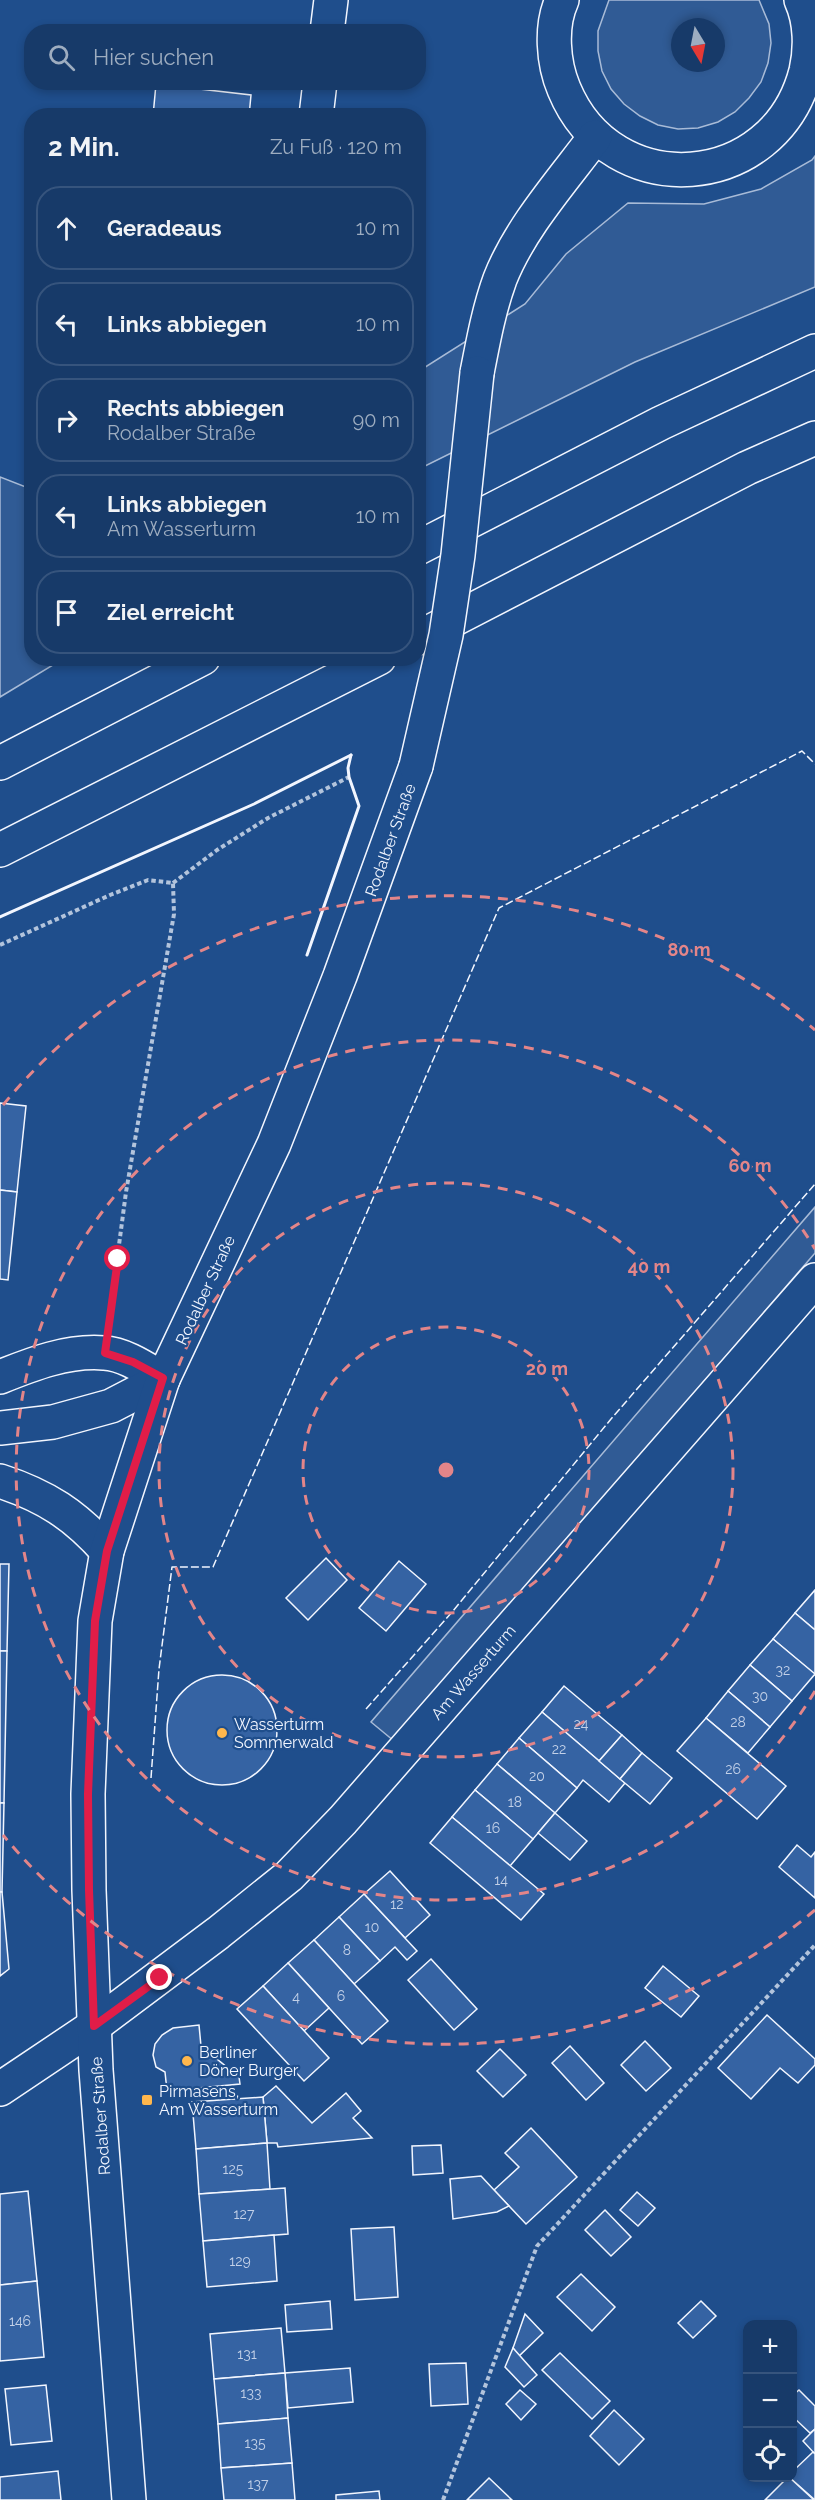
<!DOCTYPE html>
<html lang="de">
<meta charset="utf-8">
<style>
body{margin:0;font-family:Raleway,sans-serif;background:#244571;color:#f1f3f6}
.controls{position:absolute;right:18px;bottom:18px;display:grid;overflow:hidden;border-radius:12px;box-shadow:0 3px 9px #0003}
.controls button{width:54px;height:54px;display:grid;place-items:center;padding:0;border:0;border-bottom:2px solid #36547d;background:#173a69;color:#f1f3f6;font:30px sans-serif}
.compass{position:absolute;left:671px;top:18px;width:54px;height:54px;border-radius:50%;background:#173a69;box-shadow:0 3px 9px #0003;rotate:170deg}
.stop{position:absolute;width:18px;height:18px;margin:-14px;border:4px solid #e11d48;border-radius:50%;background:#fff}
.stop.end{background:#e11d48;border-color:#fff;box-shadow:0 2px 6px #0008}
.list{margin:0;padding:0;list-style:none}
h2{display:flex;justify-content:space-between;align-items:center;height:78px;margin:0;padding:0 24px;font-size:26px}
h2 small{font-size:20px;font-weight:400;color:#9eadc0}
.list li{display:grid;grid-template-columns:39px 1fr auto;gap:18px;align-items:center;box-sizing:border-box;height:84px;margin:0 12px 12px;padding:0 12px;border:2px solid #36547d;border-radius:24px}
.list b{display:block;font-size:22px;white-space:nowrap}
.list p{margin:0;font-size:20px;white-space:nowrap;color:#9eadc0}
.list em{font-size:20px;font-style:normal;color:#9eadc0}
.icon{flex:none;width:33px;height:33px;fill:none;stroke:currentColor;stroke-width:2;stroke-linecap:round;stroke-linejoin:round}
.map{position:relative;flex:none;width:815px;height:2500px;overflow:hidden}
.search{position:absolute;background:#173a69;box-shadow:0 3px 9px #0003;left:24px;top:24px;width:402px;height:66px;display:flex;align-items:center;gap:15px;box-sizing:border-box;padding:0 21px;border-radius:24px;color:#9eadc0;font-size:22px}
.panel{position:absolute;background:#173a69;box-shadow:0 3px 9px #0003;left:24px;top:108px;width:402px;height:558px;border-radius:24px}
.map>svg:first-child{display:block}
.built{fill:#305b95;stroke:#a8bbd7;stroke-width:1.5;fill-rule:evenodd}
.building{fill:#3563a3;stroke:#f2f6ff;stroke-width:1.5}
.lines{fill:none;stroke-linecap:round;stroke-linejoin:round}
.street-casing{stroke:#f2f6ff;stroke-width:36}
.secondary-casing{stroke:#f2f6ff;stroke-width:36}
.highway-casing{stroke:#f2f6ff;stroke-width:36}
.path{stroke:#b3c4dc;stroke-width:4;stroke-dasharray:4.5 3;stroke-linecap:butt}
.street{stroke:#1f4e8c;stroke-width:33}
.secondary{stroke:#1f4e8c;stroke-width:33}
.highway{stroke:#1f4e8c;stroke-width:33}
.secondary-bridge-casing{stroke:#f2f6ff;stroke-width:36;stroke-linecap:butt}
.secondary-bridge{stroke:#1f4e8c;stroke-width:33}
.fence{stroke:#f2f6ff;stroke-width:1.5;stroke-dasharray:8 3;stroke-linecap:butt}
.wall{stroke:#f2f6ff;stroke-width:3}
.route{stroke:#e11d48;stroke-width:8}
.ring{fill:none;stroke:#e38589;stroke-width:3;stroke-dasharray:10 8}
.poi-dot{fill:#ffb74d;stroke:#1f4e8c;stroke-width:2}
.labels{text-anchor:middle;stroke-width:4.5;stroke-linejoin:round;paint-order:stroke}
.number-label{font-size:14px;fill:#c3d1e8}
.street-label{font-size:16px;fill:#f2f6ff;stroke:#1f4e8c}
.poi-label{font-size:16px;fill:#f2f6ff;stroke:#1f4e8c;text-anchor:start}
.centre{fill:#e38589;stroke:#1f4e8c;stroke-width:3}
.ring-label{font-size:18px;text-anchor:middle;font-weight:bold;fill:#e38589;stroke:#1f4e8c;stroke-width:4.5;stroke-linejoin:round;paint-order:stroke}
</style>
<div class="map">
<svg width="815" height="2500" viewBox="0 0 815 2500">
<rect width="100%" height="100%" fill="#1f4e8c"/>
<g class="built">
<path d="M609,0H759L769,24L771,43L768,63L761,82L749,98L735,112L718,122L698,128L678,129L658,125L640,116L624,104L611,89L602,71L598,51V31ZM680,27H716V63H680Z"/>
<path d="M815,156V287L635,362L419,469V371L525,304L566,254L628,203L704,204L761,189L812,160Z"/>
<path d="M0,477L31,489L32,658L63,659L0,697Z"/>
<path d="M815,1207V1253L394,1741L371,1722Z"/>
</g>
<g class="building">
<path d="M156,84L251,95L249,116H153Z"/>
<path d="M0,1103L26,1106L17,1192L0,1190Z"/>
<path d="M0,1190L17,1192L8,1280L0,1279Z"/>
<path d="M326,1558L347,1580L308,1620L286,1598Z"/>
<path d="M399,1561L426,1584L386,1631L359,1608Z"/>
<path d="M0,1564H9L7,1651H0Z"/>
<path d="M815,1590V1630L795,1613Z"/>
<path d="M795,1613L815,1630V1675L773,1639Z"/>
<path d="M773,1639L815,1674L792,1701L750,1665Z"/>
<path d="M0,1651H7L4,1803H0Z"/>
<path d="M750,1665L792,1701L770,1727L728,1691Z"/>
<circle cx="222" cy="1730" r="55"/>
<path d="M564,1686L622,1735L599,1761L542,1712Z"/>
<path d="M728,1691L770,1727L748,1753L706,1718Z"/>
<path d="M542,1712L625,1783L609,1802L583,1780L577,1788L519,1738Z"/>
<path d="M706,1718L786,1786L757,1819L677,1751Z"/>
<path d="M622,1735L642,1753L620,1779L599,1761Z"/>
<path d="M519,1738L577,1788L555,1813L497,1764Z"/>
<path d="M642,1753L672,1778L650,1804L620,1779Z"/>
<path d="M497,1764L555,1813L533,1839L475,1790Z"/>
<path d="M475,1790L533,1839L510,1866L452,1817Z"/>
<path d="M0,1803H4L2,1892H0Z"/>
<path d="M555,1813L587,1841L570,1860L538,1833Z"/>
<path d="M452,1817L544,1894L521,1920L430,1843Z"/>
<path d="M797,1845L811,1857L815,1852V1898L779,1867Z"/>
<path d="M390,1871L430,1915L405,1938L364,1894Z"/>
<path d="M0,1892H2L9,1969L0,1976Z"/>
<path d="M364,1894L417,1951L407,1960L395,1947L380,1961L339,1917Z"/>
<path d="M339,1917L380,1961L354,1984L314,1940Z"/>
<path d="M314,1940L388,2021L362,2044L288,1963Z"/>
<path d="M431,1959L477,2009L454,2030L408,1980Z"/>
<path d="M288,1963L329,2008L304,2031L263,1986Z"/>
<path d="M663,1966L699,1996L681,2017L645,1988Z"/>
<path d="M263,1986L329,2058L304,2081L237,2009Z"/>
<path d="M767,2015L815,2059V2065L798,2083L780,2068L751,2099L718,2068Z"/>
<path d="M199,2025L201,2046L239,2077L240,2084L167,2091L165,2072L156,2067L153,2055L155,2044L162,2035L173,2028Z"/>
<path d="M645,2041L671,2068L646,2091L621,2065Z"/>
<path d="M570,2046L604,2083L586,2100L552,2063Z"/>
<path d="M500,2049L526,2075L503,2097L477,2071Z"/>
<path d="M276,2086L312,2123L346,2093L361,2111L353,2118L372,2138L278,2147L277,2143H267L263,2097Z"/>
<path d="M263,2097L267,2143L196,2149L192,2102Z"/>
<path d="M531,2128L577,2177L526,2224L494,2190L519,2167L505,2153Z"/>
<path d="M267,2143L270,2189L199,2194L196,2149Z"/>
<path d="M441,2145L443,2173L413,2175L412,2146Z"/>
<path d="M481,2176L509,2206L497,2212L453,2219L450,2179Z"/>
<path d="M285,2188L288,2234L203,2241L199,2194Z"/>
<path d="M28,2191L37,2281L0,2285V2194Z"/>
<path d="M637,2192L655,2208L638,2226L620,2210Z"/>
<path d="M605,2210L631,2237L611,2256L585,2230Z"/>
<path d="M394,2227L398,2297L355,2300L351,2229Z"/>
<path d="M274,2235L277,2281L207,2287L203,2241Z"/>
<path d="M581,2274L615,2307L592,2331L557,2297Z"/>
<path d="M37,2281L44,2357L0,2361V2285Z"/>
<path d="M330,2301L332,2329L287,2332L285,2305Z"/>
<path d="M701,2301L716,2316L693,2338L678,2323Z"/>
<path d="M525,2314L543,2333L519,2356L513,2348Z"/>
<path d="M281,2328L285,2373L214,2379L210,2334Z"/>
<path d="M513,2348L537,2375L524,2387L505,2367Z"/>
<path d="M560,2353L610,2401L592,2419L542,2370Z"/>
<path d="M466,2363L468,2404L431,2406L429,2364Z"/>
<path d="M350,2368L353,2402L288,2408L285,2373Z"/>
<path d="M285,2373L288,2418L218,2424L214,2379Z"/>
<path d="M46,2385L52,2441L11,2445L5,2389Z"/>
<path d="M520,2390L536,2404L521,2420L506,2404Z"/>
<path d="M799,2390L815,2406V2429L810,2433L792,2416V2396Z"/>
<path d="M614,2410L644,2439L619,2465L590,2436Z"/>
<path d="M288,2418L292,2463L221,2468L218,2424Z"/>
<path d="M815,2429V2454L803,2441Z"/>
<path d="M813,2452L815,2454V2500L790,2478H792V2472Z"/>
<path d="M292,2463L295,2500H224L221,2468Z"/>
<path d="M58,2471L61,2500H0V2477Z"/>
<path d="M489,2478L512,2500H467Z"/>
<path d="M787,2478H790L814,2500H765Z"/>
<path d="M379,2491L380,2500H336V2495Z"/>
</g>
<g class="lines">
<defs>
<g id="street">
<path d="M327,32L331,0"/>
<path d="M316,116L320,82"/>
<path d="M0,1377C32,1364 68,1350 104,1353C125,1354 146,1369 163,1379"/>
<path d="M0,1428L53,1422L111,1406L163,1379"/>
<path d="M0,1481C46,1496 75,1515 107,1551"/>
<path d="M0,2089L94,2026L218,1933L289,1876L343,1820L815,1280"/>
</g>
<g id="secondary">
<path d="M562,0C550,26 553,63 564,89C612,205 775,193 806,71C811,49 811,22 801,0"/>
<path d="M477,373C483,342 489,309 500,279C520,228 562,181 595,137"/>
<path d="M129,2500L96,2070L89,1890L88,1794L95,1621L107,1551L163,1379L274,1144L340,976L416,766"/>
</g>
<g id="highway">
<path d="M418,548L661,423L815,351"/>
<path d="M418,638L747,468L815,438"/>
<path d="M0,763L203,658"/>
<path d="M0,850L379,658"/>
</g>
</defs>
<use href="#street" class="street-casing"/>
<use href="#secondary" class="secondary-casing"/>
<use href="#highway" class="highway-casing"/>
<g class="path">
<path d="M173,883L217,850L268,818L349,777"/>
<path d="M0,945L110,895L148,880L173,883L174,914L126,1192L110,1313"/>
<path d="M443,2500L537,2246L815,1945"/>
</g>
<use href="#street" class="street"/>
<use href="#secondary" class="secondary"/>
<use href="#highway" class="highway"/>
<defs>
<path id="secondary-bridge" d="M416,766L446,635L458,555L477,373"/>
</defs>
<use href="#secondary-bridge" class="secondary-bridge-casing"/>
<use href="#secondary-bridge" class="secondary-bridge"/>
<g class="fence">
<path d="M366,1709L453,1611L611,1419L815,1184"/>
<path d="M151,1778L159,1669L172,1567H213L499,908L802,751L815,764"/>
</g>
<g class="wall">
<path d="M0,917L254,804L351,755"/>
<path d="M307,955L359,806L349,777L348,768L351,755"/>
</g>
</g>
<g class="lines">
<path class="route" d="M118,1259L105,1353L133,1362L163,1378L107,1551L95,1621L88,1794L89,1890L94,2026L160,1978"/>
</g>
<g class="ring">
<circle cx="446" cy="1470" r="143"/>
<circle cx="446" cy="1470" r="287"/>
<path d="M815 1691A430 430 0 1 1 815 1249"/>
<path d="M815 1910A574 574 0 0 1 3 1835M3 1105A574 574 0 0 1 815 1030"/>
</g>
<g class="poi-dot">
<circle cx="222" cy="1733" r="6"/>
<circle cx="187" cy="2061" r="6"/>
<rect x="141" y="2094" width="12" height="12" rx="3"/>
</g>
<g class="labels">
<g class="number-label">
<text x="783" y="1675">32</text>
<text x="760" y="1701">30</text>
<text x="738" y="1727">28</text>
<text x="581" y="1729">24</text>
<text x="559" y="1754">22</text>
<text x="733" y="1774">26</text>
<text x="537" y="1781">20</text>
<text x="515" y="1807">18</text>
<text x="493" y="1833">16</text>
<text x="501" y="1885">14</text>
<text x="397" y="1909">12</text>
<text x="372" y="1932">10</text>
<text x="347" y="1955">8</text>
<text x="341" y="2001">6</text>
<text x="296" y="2002">4</text>
<text x="233" y="2174">125</text>
<text x="244" y="2219">127</text>
<text x="240" y="2266">129</text>
<text x="20" y="2326">146</text>
<text x="247" y="2359">131</text>
<text x="251" y="2398">133</text>
<text x="255" y="2448">135</text>
<text x="258" y="2489">137</text>
</g>
<g class="street-label">
<text transform="translate(390 840) rotate(-70)" y="6">Rodalber Straße</text>
<text transform="translate(205 1290) rotate(-65)" y="6">Rodalber Straße</text>
<text transform="translate(473 1672) rotate(-49)" y="6">Am Wasserturm</text>
<text transform="translate(100 2116) rotate(-94)" y="6">Rodalber Straße</text>
</g>
<g class="poi-label">
<text x="234" y="1730">Wasserturm<tspan x="234" dy="18">Sommerwald</tspan></text>
<text x="199" y="2058">Berliner<tspan x="199" dy="18">Döner Burger</tspan></text>
<text x="159" y="2097">Pirmasens,<tspan x="159" dy="18">Am Wasserturm</tspan></text>
</g>
</g>
<circle cx="446" cy="1470" r="9" class="centre"/>
<g class="ring-label">
<text x="689" y="956">80 m</text>
<text x="750" y="1172">60 m</text>
<text x="649" y="1273">40 m</text>
<text x="547" y="1375">20 m</text>
</g>
</svg>
<div class="controls">
<button>+</button>
<button>−</button>
<button><svg class="icon" aria-label="locate" viewBox="0 0 24 24"><circle cx="12" cy="12" r="6"/><path d="M12 2v4M12 18v4M2 12h4M18 12h4"/></svg></button>
</div>
<svg class="compass" viewBox="-18 -18 36 36"><path d="M0-13l5 13h-10z" fill="#e53935"/><path d="M0 13l5-13h-10z" fill="#9eadc0"/></svg>
<div class="stop" style="left:118px;top:1259px"></div>
<div class="stop end" style="left:160px;top:1978px"></div>
<div class="search"><svg class="icon" aria-label="search" viewBox="0 0 24 24"><circle cx="10" cy="10" r="6"/><path d="M15 15l6 6"/></svg>Hier suchen</div>
<section class="panel">
<h2>2 Min.<small>Zu Fuß · 120 m</small></h2>
<ul class="list">
<li><svg class="icon" aria-label="ahead" viewBox="0 0 24 24"><path d="M12 20V5M6 11l6-6 6 6"/></svg><div><b>Geradeaus</b></div><em>10 m</em></li>
<li><svg class="icon" aria-label="left" viewBox="0 0 24 24"><path d="M17 20v-9H6M10 6l-5 5 5 5"/></svg><div><b>Links abbiegen</b></div><em>10 m</em></li>
<li><svg class="icon" aria-label="right" viewBox="0 0 24 24"><path d="M7 20v-9h11M14 6l5 5-5 5"/></svg><div><b>Rechts abbiegen</b><p>Rodalber Straße</p></div><em>90 m</em></li>
<li><svg class="icon" aria-label="left" viewBox="0 0 24 24"><path d="M17 20v-9H6M10 6l-5 5 5 5"/></svg><div><b>Links abbiegen</b><p>Am Wasserturm</p></div><em>10 m</em></li>
<li><svg class="icon" aria-label="arrive" viewBox="0 0 24 24"><path d="M6 21V4h12l-3 4 3 4H6"/></svg><div><b>Ziel erreicht</b></div></li>
</ul>
</section>
</div>
